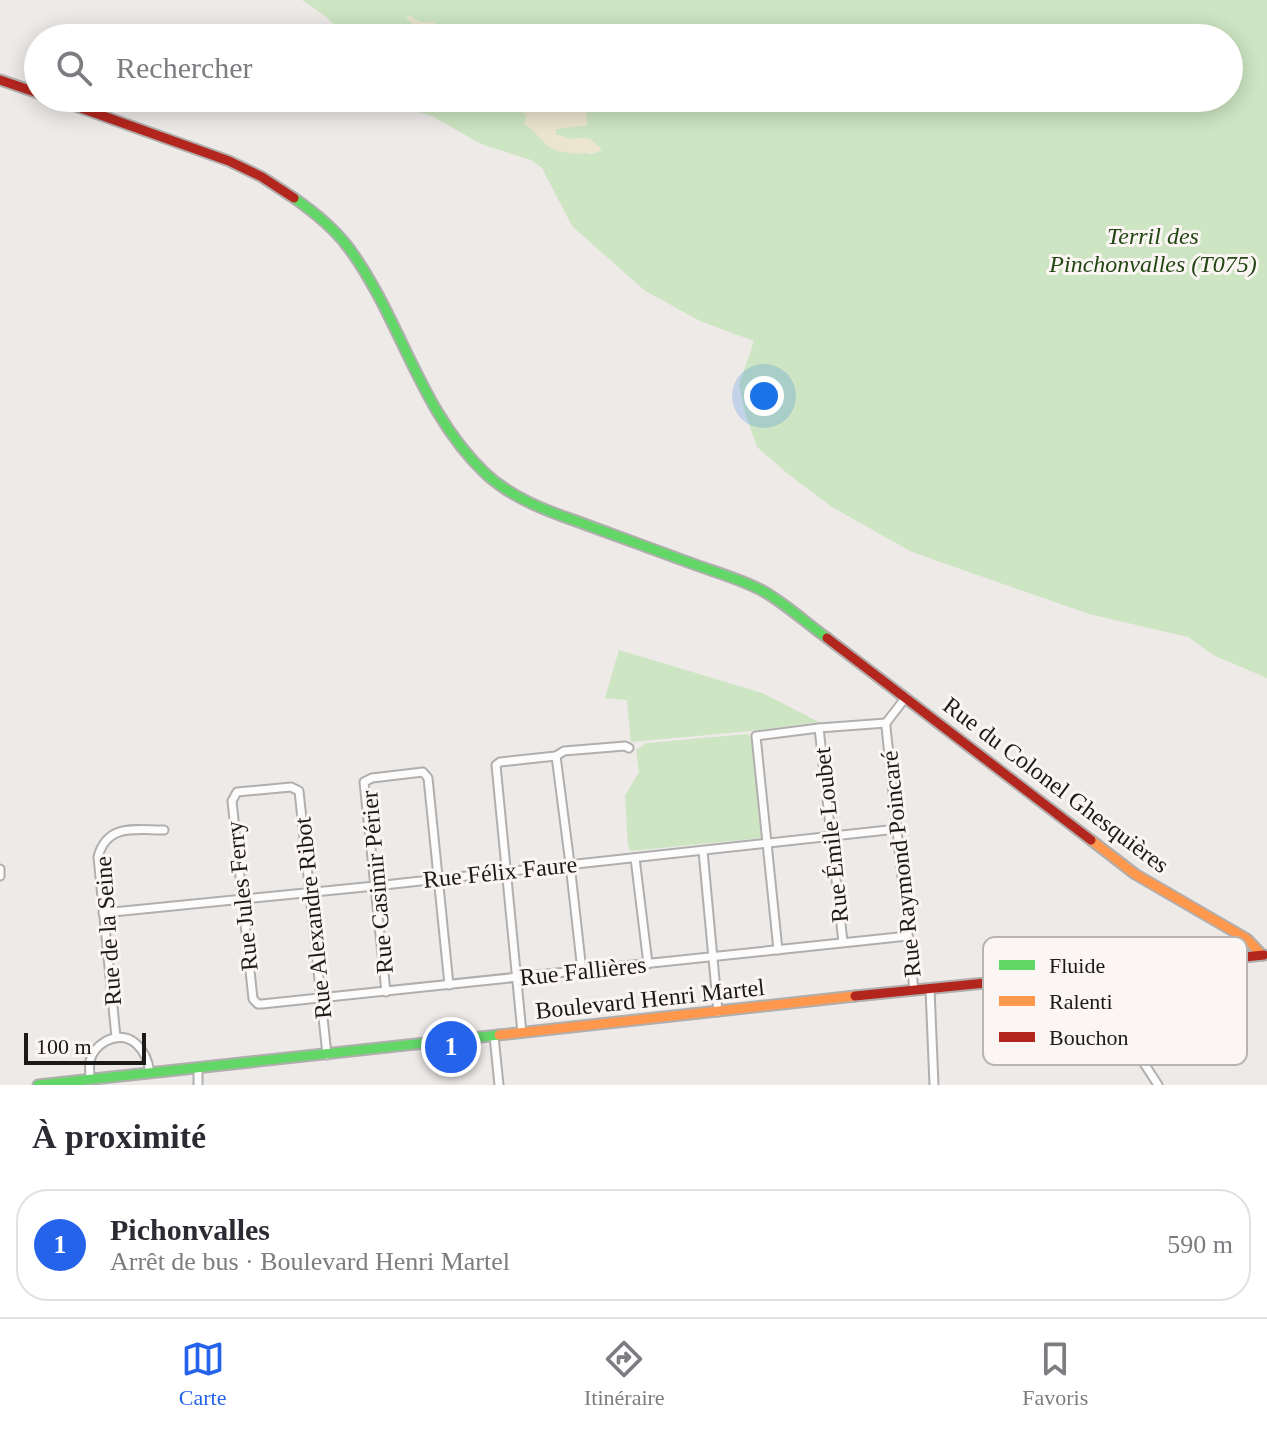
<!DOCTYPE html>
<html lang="fr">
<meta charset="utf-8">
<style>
body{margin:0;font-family:Georgia,serif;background:#f7f7f7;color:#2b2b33}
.scale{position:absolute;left:24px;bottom:20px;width:122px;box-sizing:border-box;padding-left:8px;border:4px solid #1c1a19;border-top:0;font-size:22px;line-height:28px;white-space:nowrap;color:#1c1a19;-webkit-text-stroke:6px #fbf6f4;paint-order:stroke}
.you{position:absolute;left:764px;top:396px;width:28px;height:28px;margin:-20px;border:6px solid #fff;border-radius:50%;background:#1a73e8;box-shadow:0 0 0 12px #1a73e833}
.badge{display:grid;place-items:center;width:52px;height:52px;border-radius:50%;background:#2563eb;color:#fff;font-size:26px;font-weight:700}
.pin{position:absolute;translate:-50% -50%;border:4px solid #fff;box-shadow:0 2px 8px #0006}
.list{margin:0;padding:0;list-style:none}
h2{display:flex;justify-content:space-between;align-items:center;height:104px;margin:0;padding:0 32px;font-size:34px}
h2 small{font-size:26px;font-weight:400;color:#7c7c81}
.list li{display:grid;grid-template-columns:52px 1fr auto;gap:24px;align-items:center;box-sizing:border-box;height:112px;margin:0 16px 16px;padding:0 16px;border:2px solid #e1e1e2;border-radius:32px}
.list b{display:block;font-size:30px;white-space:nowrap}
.list p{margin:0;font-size:26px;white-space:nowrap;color:#7c7c81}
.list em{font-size:26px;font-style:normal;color:#7c7c81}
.icon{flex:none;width:44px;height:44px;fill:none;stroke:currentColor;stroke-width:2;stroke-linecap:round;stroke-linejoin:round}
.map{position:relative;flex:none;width:1267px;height:1085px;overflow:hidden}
.search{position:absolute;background:#fff;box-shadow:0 4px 20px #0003;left:24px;right:24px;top:24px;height:88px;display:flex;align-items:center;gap:20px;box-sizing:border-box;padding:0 28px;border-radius:44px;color:#7c7c81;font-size:30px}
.sheet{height:232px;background:#fff}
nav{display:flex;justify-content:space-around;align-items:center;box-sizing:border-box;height:112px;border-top:2px solid #e1e1e2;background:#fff;font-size:22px;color:#7c7c81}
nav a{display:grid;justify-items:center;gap:4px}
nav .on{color:#2563eb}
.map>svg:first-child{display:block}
.green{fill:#cde5c2}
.sand{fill:#ebe5cf}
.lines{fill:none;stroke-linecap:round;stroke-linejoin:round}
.street-casing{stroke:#b1afae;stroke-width:11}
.fast-casing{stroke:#b1afae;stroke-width:13}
.slow-casing{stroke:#b1afae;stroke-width:13}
.jam-casing{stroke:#b1afae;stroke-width:13}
.street{stroke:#fcfcfc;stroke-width:7}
.fast{stroke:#63d668;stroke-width:9}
.slow{stroke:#ff974d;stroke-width:9}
.jam{stroke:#b3261e;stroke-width:9}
.labels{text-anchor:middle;stroke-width:6;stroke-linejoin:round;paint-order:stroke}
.park-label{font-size:24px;font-style:italic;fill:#224713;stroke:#fbf6f4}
.street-label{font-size:24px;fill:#1c1a19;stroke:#fbf6f4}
.key{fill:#fbf6f4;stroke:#b8b4b2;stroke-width:2}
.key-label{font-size:22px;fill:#1c1a19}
</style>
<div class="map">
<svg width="1267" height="1085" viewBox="0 0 1267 1085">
<rect width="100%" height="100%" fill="#edeae8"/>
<g class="green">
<path d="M302,0H1267V678L1215,656L1188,637L1089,614L912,552L832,507L788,474L757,447L746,416L739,385L754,341L700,321L644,290L572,226L542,168L531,160L481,144L432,116L408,109L400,98H510L527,116L524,124L536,131L549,147L592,154L602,150L589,138L568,139L556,134V129L587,125L585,98H1229V38H452L447,33L451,30L444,29L432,22L423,34L425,38H349L325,16Z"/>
<path d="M619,650L762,693L819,722L752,731L631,742L627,700L605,698Z"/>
<path d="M748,734L752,739L761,838L631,851L628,846L625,796L639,772L636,750L647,743Z"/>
</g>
<g class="sand">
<path d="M407,14L420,22H432L444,29L453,31L448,34L452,38H425L407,18Z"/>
<path d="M510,98H525L528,100L535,98H585L587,125L556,129V134L568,139L589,138L602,150C589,155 559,156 547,145C537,137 538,132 524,124L527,116Z"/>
</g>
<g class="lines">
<defs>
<g id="street">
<path d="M906,697L886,723V727L914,990"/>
<path d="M819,728L843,942"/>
<path d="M556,756L570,864L582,971"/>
<path d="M703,851L718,1012"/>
<path d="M635,858L648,964"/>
<path d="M0,869V876"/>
<path d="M103,913L375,886L897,829"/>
<path d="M778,950L756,736L819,728L886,723"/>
<path d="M1136,968L1138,1054L1158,1085"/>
<path d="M930,989L934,1085"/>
<path d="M386,992L364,782L372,778L423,772L428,778L449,985"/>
<path d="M522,1033L496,765L500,762L556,756L564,751L625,746L629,748"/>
<path d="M494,1036L499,1085"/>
<path d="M116,1037L98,857C107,823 136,830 164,830"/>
<path d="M327,1055L299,791L291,787L237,792L232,801L253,999L258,1004H262C477,982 693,958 908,936"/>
<path d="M90,1080C90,1074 89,1067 90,1061C92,1052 99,1045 106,1041C131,1029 147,1050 150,1073"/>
<path d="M198,1085V1067"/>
</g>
<g id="fast">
<path d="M294,198C314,212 333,227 348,247C401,318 419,411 486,474C511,497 544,510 576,521C616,536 656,550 696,565C718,573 743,580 763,591C786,604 806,623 827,638"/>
<path d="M38,1085L499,1035"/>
</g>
<g id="slow">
<path d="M1091,840L1135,874L1247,939L1262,955"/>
<path d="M499,1035L855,996"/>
</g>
<g id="jam">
<path d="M0,80L38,93"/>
<path d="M53,98L229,161L262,177L294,198"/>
<path d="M827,638L1091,840"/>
<path d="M855,996L1264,955"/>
</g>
</defs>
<use href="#street" class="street-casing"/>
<use href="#fast" class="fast-casing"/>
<use href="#slow" class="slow-casing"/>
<use href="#jam" class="jam-casing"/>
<use href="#street" class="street"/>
<use href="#fast" class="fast"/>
<use href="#slow" class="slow"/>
<use href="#jam" class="jam"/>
</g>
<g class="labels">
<g class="park-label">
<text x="1153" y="244">Terril des<tspan x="1153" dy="28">Pinchonvalles (T075)</tspan></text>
</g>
<g class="street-label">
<text transform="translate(1056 785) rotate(37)" y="8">Rue du Colonel Ghesquières</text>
<text transform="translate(831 835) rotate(-96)" y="8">Rue Émile Loubet</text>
<text transform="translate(901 864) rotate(-96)" y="8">Rue Raymond Poincaré</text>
<text transform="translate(500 872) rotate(-6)" y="8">Rue Félix Faure</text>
<text transform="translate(377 882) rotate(-95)" y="8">Rue Casimir Périer</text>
<text transform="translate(242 896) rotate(-96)" y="8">Rue Jules Ferry</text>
<text transform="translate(313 918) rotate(-96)" y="8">Rue Alexandre Ribot</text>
<text transform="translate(108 931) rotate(-94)" y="8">Rue de la Seine</text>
<text transform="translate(583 971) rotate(-6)" y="8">Rue Fallières</text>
<text transform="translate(650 999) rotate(-6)" y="8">Boulevard Henri Martel</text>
</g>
</g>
<rect x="983" y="937" width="264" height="128" rx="12" class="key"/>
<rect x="999" y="960" width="36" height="10" fill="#63d668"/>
<rect x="999" y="996" width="36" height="10" fill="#ff974d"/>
<rect x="999" y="1032" width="36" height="10" fill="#b3261e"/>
<g class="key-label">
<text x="1049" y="973">Fluide</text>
<text x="1049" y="1009">Ralenti</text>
<text x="1049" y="1045">Bouchon</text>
</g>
</svg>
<div class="scale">100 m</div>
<div class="you"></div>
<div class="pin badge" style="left:451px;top:1047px">1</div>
<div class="search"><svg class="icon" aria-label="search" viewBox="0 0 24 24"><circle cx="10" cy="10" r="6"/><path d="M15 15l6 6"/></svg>Rechercher</div>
</div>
<section class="sheet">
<h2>À proximité<small></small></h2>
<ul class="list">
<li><span class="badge">1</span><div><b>Pichonvalles</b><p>Arrêt de bus · Boulevard Henri Martel</p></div><em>590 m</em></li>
</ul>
</section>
<nav>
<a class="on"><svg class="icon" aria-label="map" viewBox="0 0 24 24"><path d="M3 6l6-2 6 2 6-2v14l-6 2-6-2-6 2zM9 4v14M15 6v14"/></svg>Carte</a>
<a><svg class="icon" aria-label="directions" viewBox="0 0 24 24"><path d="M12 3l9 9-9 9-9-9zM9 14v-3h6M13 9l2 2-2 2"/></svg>Itinéraire</a>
<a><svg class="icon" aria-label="saved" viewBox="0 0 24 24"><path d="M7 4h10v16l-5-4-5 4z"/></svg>Favoris</a>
</nav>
